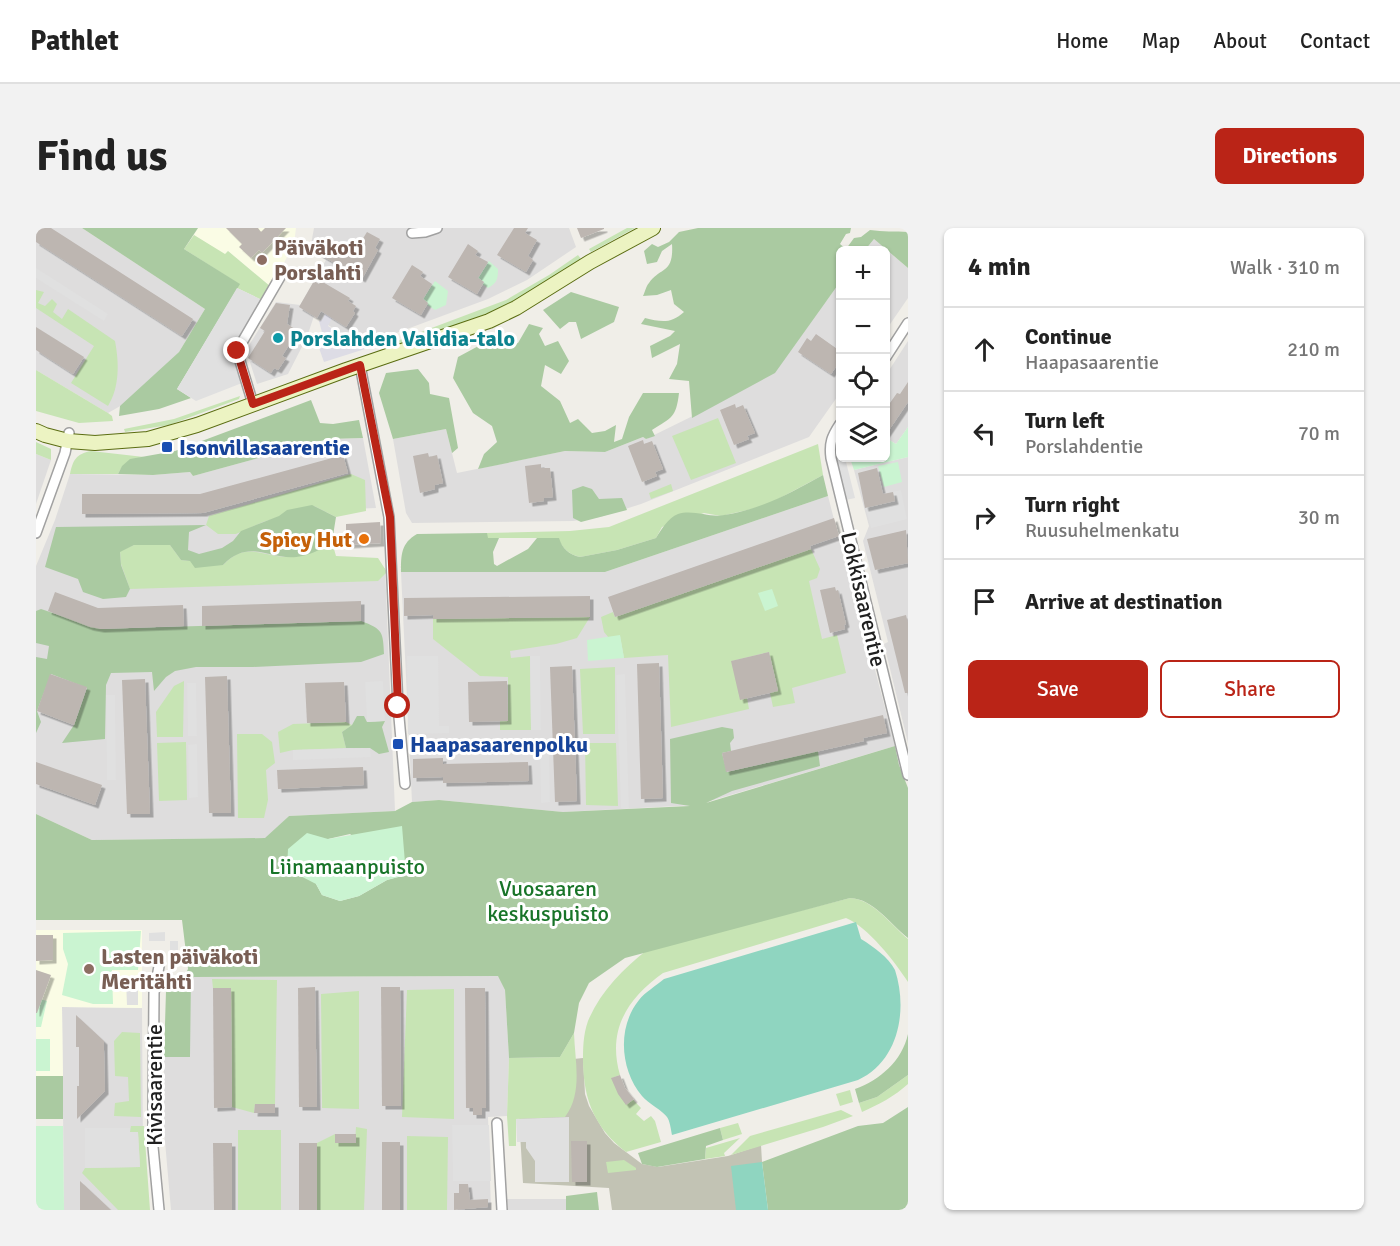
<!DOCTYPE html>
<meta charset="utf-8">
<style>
body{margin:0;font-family:Signika,sans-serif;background:#f2f2f2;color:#222}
.controls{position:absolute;right:18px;top:18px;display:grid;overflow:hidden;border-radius:9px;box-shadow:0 2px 4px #0004}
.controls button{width:54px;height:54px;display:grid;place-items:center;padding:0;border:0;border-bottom:2px solid #e0e0e0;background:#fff;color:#222;font:30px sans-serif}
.stop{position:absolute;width:18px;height:18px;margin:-14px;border:4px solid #ba2417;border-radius:50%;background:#fff}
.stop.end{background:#ba2417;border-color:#fff;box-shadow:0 2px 6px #0008}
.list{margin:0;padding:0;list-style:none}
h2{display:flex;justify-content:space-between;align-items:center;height:78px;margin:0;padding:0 24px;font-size:26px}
h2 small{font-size:20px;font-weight:400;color:#767676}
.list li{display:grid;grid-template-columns:39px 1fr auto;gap:18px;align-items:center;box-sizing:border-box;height:84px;padding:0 24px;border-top:2px solid #e0e0e0}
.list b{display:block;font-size:22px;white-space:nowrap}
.list p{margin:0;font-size:20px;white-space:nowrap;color:#767676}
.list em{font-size:20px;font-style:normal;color:#767676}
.actions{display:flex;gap:12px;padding:18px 24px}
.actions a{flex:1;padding:14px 0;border:2px solid #ba2417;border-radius:9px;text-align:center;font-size:21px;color:#ba2417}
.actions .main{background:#ba2417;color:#fff}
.icon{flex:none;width:33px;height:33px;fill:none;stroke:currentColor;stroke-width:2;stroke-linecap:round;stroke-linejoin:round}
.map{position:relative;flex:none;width:872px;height:982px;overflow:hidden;border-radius:9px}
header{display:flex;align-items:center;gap:36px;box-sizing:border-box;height:84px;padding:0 30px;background:#fff;border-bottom:2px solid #e0e0e0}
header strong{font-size:28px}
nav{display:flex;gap:33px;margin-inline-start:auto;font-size:21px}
.intro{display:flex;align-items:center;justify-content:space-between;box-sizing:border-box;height:144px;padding:0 36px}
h1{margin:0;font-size:42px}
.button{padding:15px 27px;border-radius:9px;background:#ba2417;color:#fff;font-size:21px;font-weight:700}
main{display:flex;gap:36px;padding:0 36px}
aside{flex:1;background:#fff;border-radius:9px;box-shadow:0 2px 4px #0004}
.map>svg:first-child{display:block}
.residential{fill:#dedddd}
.education{fill:#fafce5}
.construction{fill:#c2c3b4}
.grass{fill:#c7e4b4}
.forest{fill:#aacaa1;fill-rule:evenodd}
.park{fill:#caf4d1}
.pitch{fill:#8fd5c0}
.parking{fill:#e0e0e0}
.plaza{fill:#dddce5}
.building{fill:#bdb6b1;filter:url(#shadow)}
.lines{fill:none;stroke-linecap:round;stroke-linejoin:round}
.street-casing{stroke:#a1a1a1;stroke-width:12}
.secondary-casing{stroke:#5b6d12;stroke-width:16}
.street{stroke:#fff;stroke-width:9}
.secondary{stroke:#ecf3c2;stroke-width:14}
.route{stroke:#ba2417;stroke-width:8}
.education-dot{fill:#8d6e63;stroke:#fff;stroke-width:2}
.culture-dot{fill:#0f9aa8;stroke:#fff;stroke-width:2}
.transit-dot{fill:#1a4fb4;stroke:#fff;stroke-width:2}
.food-dot{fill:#e8710a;stroke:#fff;stroke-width:2}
.labels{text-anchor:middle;stroke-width:6;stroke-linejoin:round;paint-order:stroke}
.education-label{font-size:22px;font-weight:bold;fill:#785e54;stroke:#fff;text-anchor:start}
.culture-label{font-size:22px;font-weight:bold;fill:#0d838f;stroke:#fff;text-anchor:start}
.transit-label{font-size:22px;font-weight:bold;fill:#164399;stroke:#fff;text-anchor:start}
.food-label{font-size:22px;font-weight:bold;fill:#c56008;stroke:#fff;text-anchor:end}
.street-label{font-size:22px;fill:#202020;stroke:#fff}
.park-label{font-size:22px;fill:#187428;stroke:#fff}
</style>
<header>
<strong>Pathlet</strong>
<nav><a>Home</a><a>Map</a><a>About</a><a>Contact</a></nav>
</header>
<div class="intro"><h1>Find us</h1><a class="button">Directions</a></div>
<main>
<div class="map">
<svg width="872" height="982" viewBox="0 0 872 982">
<defs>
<filter id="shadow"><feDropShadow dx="3.5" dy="3.5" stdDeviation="0" flood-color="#0004"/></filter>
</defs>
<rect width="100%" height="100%" fill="#f0eee8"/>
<g class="residential">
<path d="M0,0H46L169,81L143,124L86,177L72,185L0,142Z"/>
<path d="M278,0H533L540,19L491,52L452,71L325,118L278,88L271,109L252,146L221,156L210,122L240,74L264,77L290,32L274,22Z"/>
<path d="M838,11L872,40V70L850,102V22H829Z"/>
<path d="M804,54V165L773,209L605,276L564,289L537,293L376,295L370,285L357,211L410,201L421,245L529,223L569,224L607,209L610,211L669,182L791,72Z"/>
<path d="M872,113V199L860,216L850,210V147Z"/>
<path d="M327,210L340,280L290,282L292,338L349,340L359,583L253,588L230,610L56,612L0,586V338L19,292L34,246L117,247L154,244L157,248L292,211Z"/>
<path d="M0,226L15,232L0,276Z"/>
<path d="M872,229V515L848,416L852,414L827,313L833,298L818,242Z"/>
<path d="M792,268L826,401L833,419L859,518L661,577L527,584L403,572L376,574L365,344H569Z"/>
<path d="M463,748L469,762L473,830L471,888L452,889L455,982H135L128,902V829L154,828V749Z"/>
<path d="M26,779L106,780L107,923L111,982H28Z"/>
<path d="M471,971H530V982H472Z"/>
</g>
<g class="education">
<path d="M162,0H260L258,16L235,59L192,23L189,27L158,7Z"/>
<path d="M0,702H106V780L26,779L27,848H0Z"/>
</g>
<path class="construction" d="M547,830L549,866L553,878L569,905L578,915L606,936L622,939L692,928L725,917L726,934L719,940L723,982H576L573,960L487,955L480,837Z"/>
<g class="grass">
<path d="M591,0H599L555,24L553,21Z"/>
<path d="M158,7L189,26L192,23L235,59L226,72L201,60L203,56L148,21Z"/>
<path d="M542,27L545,31C516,51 485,71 452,85C421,99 387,108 355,120L354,116L361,113L470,72L513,47Z"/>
<path d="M0,62L8,64L2,75L9,78L16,71L21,76L17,84L26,91L32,81L79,113C83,134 84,159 72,178L35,155L58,118L0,80Z"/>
<path d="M0,142L72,185L76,188L77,193L43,195L0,183Z"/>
<path d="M204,168L203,171L133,197L89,204L88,201L138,191Z"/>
<path d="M682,190L700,235L655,252L636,208Z"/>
<path d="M0,214L15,221V232L0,226Z"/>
<path d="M782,216L787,247L729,278L685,288L668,285L626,299L620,310L581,322L544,329C535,327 528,322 524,314L506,310H451V305L534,303L573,299Z"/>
<path d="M55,223L108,229C96,231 88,233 82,246H34C37,232 40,226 55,223Z"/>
<path d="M315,246L329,252L330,283L300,289L278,278L227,294L200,306H182L170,297L173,288Z"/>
<path d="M635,256L637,263L615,271L613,265Z"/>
<path d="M296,314L300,328L342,330L351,344L342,353L94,361L85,336L84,323L98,317H134L145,332L187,337C210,313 224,328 252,329C268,329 283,322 296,314Z"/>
<path d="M775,321L784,341L781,350L773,353L786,411L801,407L810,445L756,460L759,475L737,479L734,465L742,462L733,424L696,433L711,470L713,481L635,499L632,427L588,430L584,408L573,410L568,404L565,389L577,384L579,389Z"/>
<path d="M554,389L541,410L520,416L474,423L475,430L494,428L495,502H464V493H472V449L444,448L397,411V391Z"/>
<path d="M579,439V506H547L544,441Z"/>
<path d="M148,453L147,509H121L120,484L138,458Z"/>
<path d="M310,494L316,497L306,504L310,520L257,522L244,525L242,504L257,496Z"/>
<path d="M201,506H226L236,514L239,535L230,542L232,572L228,590H202Z"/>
<path d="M150,514L151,572L123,573L121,515Z"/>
<path d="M549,515H580L582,578L550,577Z"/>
<path d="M814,670C837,671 855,697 872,711V754C859,734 832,699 810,690L627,745C591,771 571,802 584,847L576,850L605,880L600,886L608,893L615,888L619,893L625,914L590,924C559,900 548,873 547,835C547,821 547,807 552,793C564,764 587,741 611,722Z"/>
<path d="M176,751L241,752L239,876H219L218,885L196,879L195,761L177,760Z"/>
<path d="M418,761V891L366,889L371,762Z"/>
<path d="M323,763V881L286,880L285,766Z"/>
<path d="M86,804L104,805L105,889L78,888L79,875L93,873L92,849L79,848L78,813Z"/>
<path d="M538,805C539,834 547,865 529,889L480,891V918H473L471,888L473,830L524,829Z"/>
<path d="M872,847V856C859,868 842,877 826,884L823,875L841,869Z"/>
<path d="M814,862L817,874L804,878L800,866Z"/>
<path d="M805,882L817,888L787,899L695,927L714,908Z"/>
<path d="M702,895L706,906L687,912L684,900Z"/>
<path d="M95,898H108L114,982H82L46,945L49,940L104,939L102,904H94Z"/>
<path d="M320,899L331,901L328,982H281V915L299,906V915H319Z"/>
<rect x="202" y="902" width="43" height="80"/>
<path d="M371,908L412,909L411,982H371Z"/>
<path d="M704,910L688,925L689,928L669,931L670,920Z"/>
<path d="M588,932L600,940V942L572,945L570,934Z"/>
</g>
<g class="forest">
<path d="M46,0H162L148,21L204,56L141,161L155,170L123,181L83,188L84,178L143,124L169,81Z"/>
<path d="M662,0H815L814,5L810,6L804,16L810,21L818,10L825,9L834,2C847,4 859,3 872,4V40L838,11L829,22H804V54L739,145L656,190L653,153L633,151L641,136L644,116L616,130L614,118L634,108L639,103L605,96L609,90C625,94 635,96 648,84L638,76L635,62L621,67L607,68C609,64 610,58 613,55C624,39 638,46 636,16L626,23L621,34L611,36L608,23L616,16L622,19L633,14L643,4Z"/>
<path d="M535,64L583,79L578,94L545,111L540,94H533L524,101L507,82Z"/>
<path d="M493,96L507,100L503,106L509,118L522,113L533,133L525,146L509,137L505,158L524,173L534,195L542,191L556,205L569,203L580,197L578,214L586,211L593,189L607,165H643C640,190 636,189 616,202L619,208L610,211L607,209L569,224L529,223L442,241L448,226L461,214L456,198L437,185L417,150L422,129L461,108L465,121L482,115Z"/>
<path d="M382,141L393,155L394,166L413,170L422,220L416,225L410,201L357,211L343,165L350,145Z"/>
<path d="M275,172L284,195L297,196L323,192L327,210L292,211L157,248L154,244L117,247L82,246L86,238L94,231L139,223Z"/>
<path d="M787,247L792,268L569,344H365C365,327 365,315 381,306L451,305L452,310H463L457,324L458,336L461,338L492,321L501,310H523C526,320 533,327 544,329L581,322L620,310C625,302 632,290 642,286C657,281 674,290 688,287C727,281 754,265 787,247Z"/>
<path d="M547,258L556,261L563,271L586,270L591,282L545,294L537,290L536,262Z"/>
<path d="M276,277L300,289L296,314C287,320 277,326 266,328C235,335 215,308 187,337L159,340L154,333L145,332L134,317H98L84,324L85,337L94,361L90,369L67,371L47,364L42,351L9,339L20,299L170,297L153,304L152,322L163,326L186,320L197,313L205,303L243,288L251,282Z"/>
<path d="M5,381L65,401L325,393C347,401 347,404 348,426L325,434L217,439H160L139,443L130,449L118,463L116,444L75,445L70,457L69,511L26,515L38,497L51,460L15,446L1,483L5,494L0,505V429L11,431L13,418L0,415V383Z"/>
<path d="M321,488H328L331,494L349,493L346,499L353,524L343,526L334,520H310L306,504L316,497Z"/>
<path d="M686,499L697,501L698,510L694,515L695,523L686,525L691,544L782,523L784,538L696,563L670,575L859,518L863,537L872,560V710C854,696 838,671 814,670L589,730L553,755L543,775L538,805L524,829L473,830L469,762L462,748L155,749L154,829H128L130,763L144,757L152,741L146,692H0V586L56,612L229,610L253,588L359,583L376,574L403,572L527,584L654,578L635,575L634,511ZM314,606L369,647L351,652L323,668L304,673L286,667L280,656L292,611Z"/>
<path d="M872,806V847L841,869L823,875L819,861C844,852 866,833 872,806Z"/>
<rect x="0" y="848" width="27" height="43"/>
<path d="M872,879V982H732L726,934L822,898L847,895Z"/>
<path d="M684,900L687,912L670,918L669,931L621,939L606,936L602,925Z"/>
<path d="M561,964L563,982H530V968Z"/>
</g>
<g class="park">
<path d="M453,33L462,41C462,51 461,55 452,60L446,56L448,54L442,50Z"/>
<path d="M399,53L412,63L410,77L399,82L391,77L392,75L387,71Z"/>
<path d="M872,199V229L818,242L814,230H850V210L860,216Z"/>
<path d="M862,234L866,254L848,259L842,238Z"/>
<path d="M736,361L742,378L729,383L722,365Z"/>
<path d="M584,407L588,430L552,433L551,412Z"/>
<path d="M366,598L370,647L351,652L323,668L304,673L286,667L280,656L251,641L252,621L271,605L292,611Z"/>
<path d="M105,703L102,742H76L77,776H57L26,767L32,736L27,721V705Z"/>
<path d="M4,771L11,773L5,799H0V779Z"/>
<rect x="0" y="811" width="14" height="32"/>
<path d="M0,898H27L28,982H0Z"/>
</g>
<g class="pitch">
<path d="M820,694L825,711C838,719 852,729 859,742C872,782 863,833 822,852L636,907C635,902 634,893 631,889C627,883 612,875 606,868C584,842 581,799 603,772C609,764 620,758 628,751Z"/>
<path d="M726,934L732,982H700L695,938Z"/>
</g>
<g class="parking">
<path d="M0,40L72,86L68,93L0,50Z"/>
<path d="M201,60L226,72L198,118L196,127L206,155L160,173L141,161Z"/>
<path d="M804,228V230H809L819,270L805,273L795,230Z"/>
<path d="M865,262L871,291L835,300L827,271Z"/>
<path d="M371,428H402L403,498H413V505L372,506Z"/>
<path d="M494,428H504L505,502H495Z"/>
<path d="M589,446L593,580H585L580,447Z"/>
<path d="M347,453L349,493L331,494L329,454Z"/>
<path d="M151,455H160L161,508H152Z"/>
<path d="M70,467H79L80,552H71Z"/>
<path d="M161,516L162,569L153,570L152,517Z"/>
<path d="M334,520L335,529L257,532V522Z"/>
<path d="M513,521L514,574L505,575L504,522Z"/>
<path d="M129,704V713H113V705Z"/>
<rect x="134" y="713" width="8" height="24"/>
<path d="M102,750V777H91L90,751Z"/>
<path d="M533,889V954H499V933L490,920V914H481L480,891Z"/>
<path d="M416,897H453L455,953H417Z"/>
<path d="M49,900H94V904H102L104,939L49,940Z"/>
</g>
<path class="plaza" d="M289,86L296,90L292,98L329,121L288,134L283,120L288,112L283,93L286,92Z"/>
<g class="building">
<path d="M0,0H15L157,91L146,108L0,14Z"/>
<path d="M190,0H222L225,4L229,0H250L226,25L223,22L215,30L203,19L206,16Z"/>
<path d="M478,0H492L489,5L501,12L492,28L497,32L490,44L461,27Z"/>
<path d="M541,0H568V1L545,10Z"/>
<path d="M331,4L344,11L339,20L342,22L326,51L276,22L283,9L316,28Z"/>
<path d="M432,16L442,23L439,27L452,34L442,50L448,54L441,66L412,49Z"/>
<path d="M376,37L387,44L384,48L396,56L387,71L392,75L385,87L356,70Z"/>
<path d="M278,53L283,56L285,53L314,70L312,73L320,78L317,83L319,85L310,99L285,83L281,90L263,79Z"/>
<path d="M240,75L254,77L251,96L262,103L246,128L250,130L242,142L238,140L235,145L212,130L229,103L224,100Z"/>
<path d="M0,99L48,129L37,146L0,122Z"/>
<path d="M780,106L804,123L800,130L804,133L795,146L762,124L771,110L775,113Z"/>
<path d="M872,154V174L849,208V182L861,165L864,166Z"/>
<path d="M699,176L700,180L707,177L719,205L711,208L713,211L698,217L684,182Z"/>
<path d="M607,212L608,216L616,213L627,241L619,244L621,248L606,254L592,218Z"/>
<path d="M392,225L393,229L401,227L407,255L399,257V261L384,265L377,228Z"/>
<path d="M307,227L312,245L167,285L46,286V266H164Z"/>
<path d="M505,236V240H514L517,269L508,270V273L493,275L489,238Z"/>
<path d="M841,240L847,266L857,264L859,273L829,280L822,245Z"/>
<path d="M798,290L803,308L774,318L775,321L579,389L572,369Z"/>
<path d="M344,294L345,315L310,317V296Z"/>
<path d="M870,302L872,335L839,342L831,311Z"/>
<path d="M799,359L800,363L802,362L810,396L808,397L809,401L794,405L784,362Z"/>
<path d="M19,364L62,380L147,377L148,398L65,401L54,399L12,383Z"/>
<path d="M554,368V389L397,391V387L368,388V370Z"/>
<path d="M325,373V393L166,398V378Z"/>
<path d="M870,387L872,395V465H869L851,392Z"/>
<path d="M733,424L742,463L704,472L695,433Z"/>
<path d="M623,435L627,570L605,571L601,436Z"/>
<path d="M536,438L541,573L519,574L514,439Z"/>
<path d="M14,446L51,459L38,497L1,483Z"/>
<path d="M191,448L195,585H173L169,449Z"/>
<path d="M109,451L114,586H91L86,452Z"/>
<path d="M471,453L472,493L433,494L432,454Z"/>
<path d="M308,454L310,494L271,495L269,455Z"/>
<path d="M847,487L851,505L827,510L828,513L690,544L686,525Z"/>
<path d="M407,530V536L492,534L493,553L407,555V549L377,550V531Z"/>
<path d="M0,534L66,557L59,577L0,556Z"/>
<path d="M327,539L328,557L242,561L241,542Z"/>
<path d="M0,707H17V732L0,733Z"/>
<path d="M0,742L15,747L1,785H0Z"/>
<path d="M279,759L281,879H263L262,760Z"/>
<path d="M345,759H364L365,878H346Z"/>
<path d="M177,760H195L196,879L178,880Z"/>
<path d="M429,760H449L450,880H446V887H437V880H430Z"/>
<path d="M40,787L68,813V822L69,863L41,891V858H43V819H40Z"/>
<path d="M584,847L589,860L598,871L590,877L582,866L575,850Z"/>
<path d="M219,876H239V885H218Z"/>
<rect x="299" y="906" width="21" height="9"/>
<path d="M535,913H551V954H536Z"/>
<rect x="346" y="914" width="18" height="68"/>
<path d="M177,915H196V982H178Z"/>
<rect x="263" y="915" width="18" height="67"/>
<path d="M44,953L75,982H44Z"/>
<path d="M423,956H432L434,972L452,971V979L418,982V965H423Z"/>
</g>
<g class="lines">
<defs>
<g id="street">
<path d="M376,5L389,4L401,0"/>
<path d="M850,129L872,95"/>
<path d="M324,137L353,289L362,478L369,556"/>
<path d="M217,176L201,123L244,49"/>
<path d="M804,196C796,208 793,215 795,230L872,547"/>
<path d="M0,305L29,225L33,205"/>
<path d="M461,895L466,982"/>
<path d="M123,982L117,919V895L118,765L124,733"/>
</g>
<path id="secondary" d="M0,203L9,207L32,213L59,215L112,211L161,197L310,142L453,93L480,80L554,34L617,0"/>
</defs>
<use href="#street" class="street-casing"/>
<use href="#secondary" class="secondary-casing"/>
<use href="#street" class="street"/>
<use href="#secondary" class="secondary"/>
</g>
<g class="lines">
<path class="route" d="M201,123L217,176L324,137L354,289L362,478"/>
</g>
<g class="education-dot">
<circle cx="226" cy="32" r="6"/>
<circle cx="53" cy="741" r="6"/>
</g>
<circle class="culture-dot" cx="242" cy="110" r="6"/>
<g class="transit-dot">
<rect x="125" y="213" width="12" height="12" rx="3"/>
<rect x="356" y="510" width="12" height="12" rx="3"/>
</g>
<circle class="food-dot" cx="328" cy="311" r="6"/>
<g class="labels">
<g class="education-label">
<text x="238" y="27">Päiväkoti<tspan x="238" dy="25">Porslahti</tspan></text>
<text x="65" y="736">Lasten päiväkoti<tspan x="65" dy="25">Meritähti</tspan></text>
</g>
<g class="culture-label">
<text x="254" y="118">Porslahden Validia-talo</text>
</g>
<g class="transit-label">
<text x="143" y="227">Isonvillasaarentie</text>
<text x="374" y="524">Haapasaarenpolku</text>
</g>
<g class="food-label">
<text x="316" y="319">Spicy Hut</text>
</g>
<g class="street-label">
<text transform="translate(828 371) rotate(77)" y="8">Lokkisaarentie</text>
<text transform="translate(118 857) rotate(-90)" y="8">Kivisaarentie</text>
</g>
<g class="park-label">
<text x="311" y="646">Liinamaanpuisto</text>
<text x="512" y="668">Vuosaaren<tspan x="512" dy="25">keskuspuisto</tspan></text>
</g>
</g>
</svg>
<div class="controls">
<button>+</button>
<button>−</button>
<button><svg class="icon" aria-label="locate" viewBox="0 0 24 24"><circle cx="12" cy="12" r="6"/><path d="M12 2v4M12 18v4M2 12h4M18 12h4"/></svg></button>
<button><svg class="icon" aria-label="layers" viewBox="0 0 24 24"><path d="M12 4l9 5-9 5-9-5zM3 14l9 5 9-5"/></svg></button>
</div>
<div class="stop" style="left:362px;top:478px"></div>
<div class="stop end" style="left:201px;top:123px"></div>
</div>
<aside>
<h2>4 min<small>Walk · 310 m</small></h2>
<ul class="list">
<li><svg class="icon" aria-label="ahead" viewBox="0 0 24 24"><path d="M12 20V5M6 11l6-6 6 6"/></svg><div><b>Continue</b><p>Haapasaarentie</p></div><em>210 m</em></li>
<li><svg class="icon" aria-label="left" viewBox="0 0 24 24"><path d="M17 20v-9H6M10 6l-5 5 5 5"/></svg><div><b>Turn left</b><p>Porslahdentie</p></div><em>70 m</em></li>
<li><svg class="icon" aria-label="right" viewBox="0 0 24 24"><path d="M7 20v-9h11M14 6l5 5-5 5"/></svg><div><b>Turn right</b><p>Ruusuhelmenkatu</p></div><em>30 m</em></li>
<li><svg class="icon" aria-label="arrive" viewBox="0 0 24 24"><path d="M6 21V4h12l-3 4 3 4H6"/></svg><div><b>Arrive at destination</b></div></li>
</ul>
<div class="actions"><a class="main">Save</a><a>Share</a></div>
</aside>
</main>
